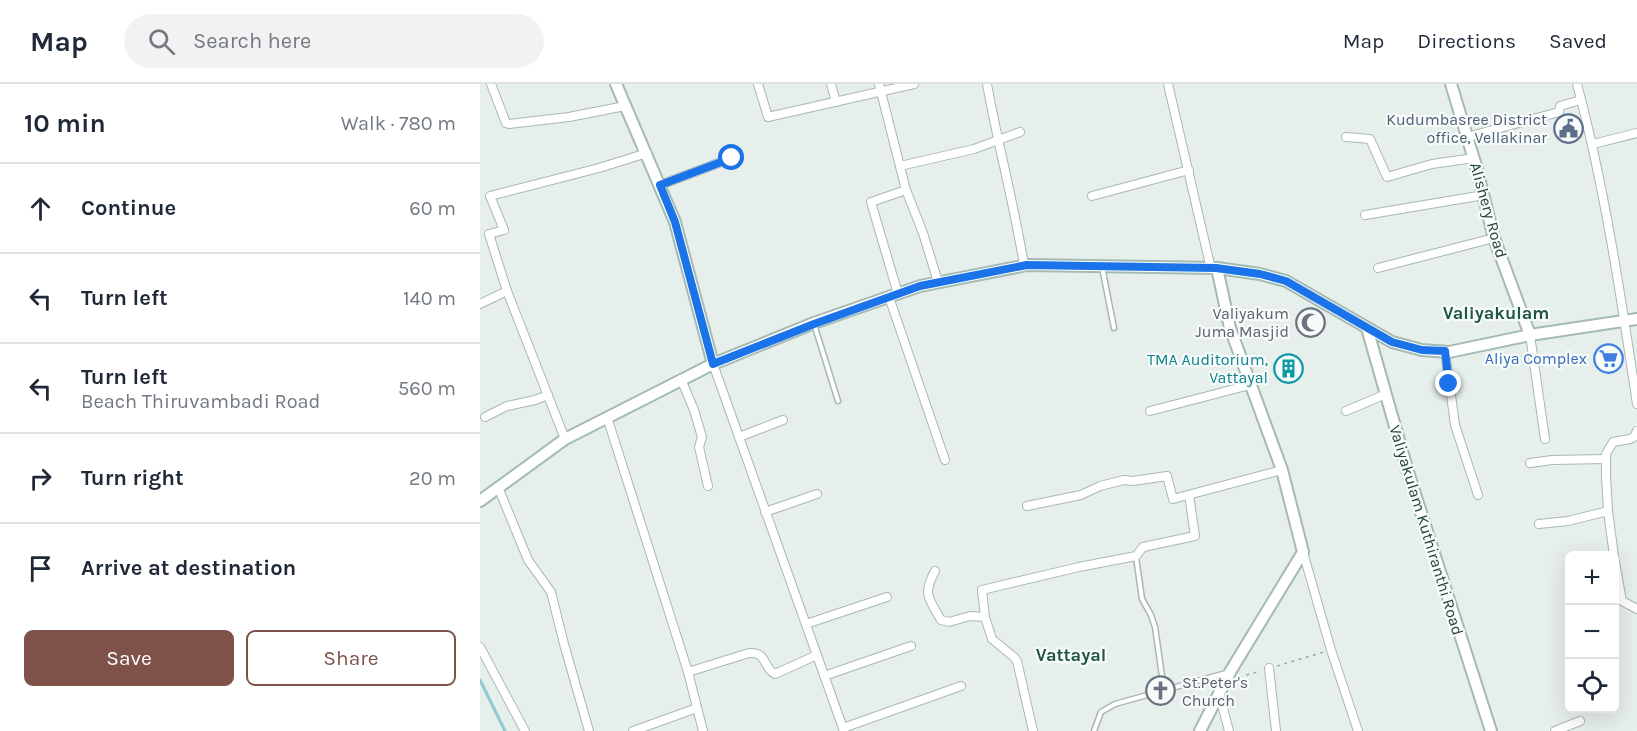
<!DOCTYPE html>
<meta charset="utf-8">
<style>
body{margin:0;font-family:Karla,sans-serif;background:#f2f2f3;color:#1f2937}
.controls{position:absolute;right:18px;bottom:18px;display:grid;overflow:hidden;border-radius:9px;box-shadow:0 6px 24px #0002}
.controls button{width:54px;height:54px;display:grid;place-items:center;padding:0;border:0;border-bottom:2px solid #e0e1e3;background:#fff;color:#1f2937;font:30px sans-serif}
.stop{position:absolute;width:18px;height:18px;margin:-14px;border:4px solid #1a73e8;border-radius:50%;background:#fff}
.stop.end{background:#1a73e8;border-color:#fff;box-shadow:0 2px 6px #0008}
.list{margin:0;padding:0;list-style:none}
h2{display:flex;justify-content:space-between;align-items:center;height:78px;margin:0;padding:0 24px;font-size:26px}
h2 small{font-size:20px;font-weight:400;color:#747a83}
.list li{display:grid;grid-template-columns:39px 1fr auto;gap:18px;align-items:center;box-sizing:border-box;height:90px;padding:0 24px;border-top:2px solid #e0e1e3}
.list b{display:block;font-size:22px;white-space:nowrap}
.list p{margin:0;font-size:20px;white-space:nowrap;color:#747a83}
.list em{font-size:20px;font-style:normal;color:#747a83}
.actions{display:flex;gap:12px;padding:18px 24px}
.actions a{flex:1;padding:14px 0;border:2px solid #7f5249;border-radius:9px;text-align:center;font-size:21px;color:#7f5249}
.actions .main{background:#7f5249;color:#fff}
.icon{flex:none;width:33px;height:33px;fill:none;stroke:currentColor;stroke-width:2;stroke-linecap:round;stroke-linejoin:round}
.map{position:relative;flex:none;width:1157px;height:647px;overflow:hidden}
header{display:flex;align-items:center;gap:36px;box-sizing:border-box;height:84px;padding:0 30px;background:#fff;border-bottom:2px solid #e0e1e3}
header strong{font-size:28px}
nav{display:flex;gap:33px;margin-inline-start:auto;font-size:21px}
.search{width:420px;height:54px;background:#f2f2f3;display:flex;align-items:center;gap:15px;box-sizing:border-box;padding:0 21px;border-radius:33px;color:#747a83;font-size:22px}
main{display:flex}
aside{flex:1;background:#fff}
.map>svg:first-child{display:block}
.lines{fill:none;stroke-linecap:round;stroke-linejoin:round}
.stream{stroke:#8ec9d4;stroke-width:3}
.lane-casing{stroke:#a8b8b2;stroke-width:7}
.street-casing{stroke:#a8b8b2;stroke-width:10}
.secondary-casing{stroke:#a4bbb3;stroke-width:14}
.path{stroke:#86b3a5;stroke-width:1.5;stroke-dasharray:3 4.5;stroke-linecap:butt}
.lane{stroke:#fff;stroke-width:4}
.street{stroke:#fff;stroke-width:8}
.secondary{stroke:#fff;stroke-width:10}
.route{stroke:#1a73e8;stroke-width:8}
.labels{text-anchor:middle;stroke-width:4.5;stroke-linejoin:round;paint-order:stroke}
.service-label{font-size:16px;fill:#4e5e75;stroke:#f7fbf9;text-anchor:end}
.street-label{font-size:16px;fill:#24423a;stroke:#f7fbf9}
.worship-label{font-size:16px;fill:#5b616d;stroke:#f7fbf9;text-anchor:end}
.shop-label{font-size:16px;fill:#366cbe;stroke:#f7fbf9;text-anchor:end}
.culture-label{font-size:16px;fill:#0d838f;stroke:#f7fbf9;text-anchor:end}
.neighbourhood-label{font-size:18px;font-weight:bold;fill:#1f5548;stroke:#f7fbf9}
</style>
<header>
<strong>Map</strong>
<div class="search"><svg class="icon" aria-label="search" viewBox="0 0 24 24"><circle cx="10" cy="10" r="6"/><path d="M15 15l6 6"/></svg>Search here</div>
<nav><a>Map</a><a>Directions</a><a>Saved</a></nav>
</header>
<main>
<aside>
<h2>10 min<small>Walk · 780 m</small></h2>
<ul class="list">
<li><svg class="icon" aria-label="ahead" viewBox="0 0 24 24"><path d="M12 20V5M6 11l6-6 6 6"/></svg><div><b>Continue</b></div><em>60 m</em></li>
<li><svg class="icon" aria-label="left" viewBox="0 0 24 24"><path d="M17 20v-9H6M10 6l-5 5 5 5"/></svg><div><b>Turn left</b></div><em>140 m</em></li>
<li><svg class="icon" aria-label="left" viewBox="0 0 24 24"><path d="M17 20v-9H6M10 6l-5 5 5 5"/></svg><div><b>Turn left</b><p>Beach Thiruvambadi Road</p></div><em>560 m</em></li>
<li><svg class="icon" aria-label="right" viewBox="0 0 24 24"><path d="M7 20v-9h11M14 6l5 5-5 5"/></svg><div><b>Turn right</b></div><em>20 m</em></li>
<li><svg class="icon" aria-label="arrive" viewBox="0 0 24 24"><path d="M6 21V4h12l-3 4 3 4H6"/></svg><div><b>Arrive at destination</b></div></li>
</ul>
<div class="actions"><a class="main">Save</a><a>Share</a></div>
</aside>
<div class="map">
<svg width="1157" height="647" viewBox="0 0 1157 647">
<rect width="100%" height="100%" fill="#e6efeb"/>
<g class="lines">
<path class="stream" d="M0,596L25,647"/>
<defs>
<g id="lane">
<path d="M622,183L634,244"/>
<path d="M334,240L358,317"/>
<path d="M656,473L662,515L671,531L675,543L684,606"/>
<path d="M614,647L621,628L635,620L746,589"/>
</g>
<g id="street">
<path d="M11,0L26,39L29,40L89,33L145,22"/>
<path d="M278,0L288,33L434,0"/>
<path d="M351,0L356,18"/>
<path d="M399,0L426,106L443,149L458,198"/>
<path d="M507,0C518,61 534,120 544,181"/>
<path d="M688,0L731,185"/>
<path d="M1097,0C1125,105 1141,213 1157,320"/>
<path d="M866,53L890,55L907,93L952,80L994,74"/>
<path d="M987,53L1079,28L1080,22L1101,16"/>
<path d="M1113,60L1157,49"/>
<path d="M420,82L494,65L540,48"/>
<path d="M180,101L252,74"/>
<path d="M612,112L709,86"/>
<path d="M885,131L1004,111"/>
<path d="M898,184L1014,154"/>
<path d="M27,207L9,150L24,146L10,112L119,84L167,69"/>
<path d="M418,210L391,118L426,106"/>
<path d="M409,213L465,376"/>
<path d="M0,220L27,207L85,355"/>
<path d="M1050,251L1065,355"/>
<path d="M965,267L975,341L998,411"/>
<path d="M233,280L364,647"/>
<path d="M201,295L214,326L222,353L219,363L228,402"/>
<path d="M670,327L770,301"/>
<path d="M866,327L906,310"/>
<path d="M5,333L27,322L55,316L68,311"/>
<path d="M127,333L208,588L223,647"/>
<path d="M259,353L303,336"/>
<path d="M1050,379L1072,376L1126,375"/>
<path d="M18,403L48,476L71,508L84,560L109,647"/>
<path d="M547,422L601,411L620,402L644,396L653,397L687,392L693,415L802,386"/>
<path d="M285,428L337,410"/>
<path d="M1059,440L1088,437L1128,427"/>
<path d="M823,468L851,566L878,647"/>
<path d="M1134,472L1128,427L1126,392V370L1133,358L1150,355L1154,353L1157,347"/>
<path d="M1134,473L1142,517L1157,525"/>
<path d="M455,487C442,511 449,514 461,536L469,538L490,532L505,533L512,555L534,573L537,577L553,647"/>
<path d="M505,533L502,506L599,483L656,472L663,463L715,452L709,411"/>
<path d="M326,540L407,513"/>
<path d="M0,563L45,647"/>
<path d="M789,584L796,647"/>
<path d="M208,588L269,569C288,568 282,583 295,590L337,571"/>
<path d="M344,592L431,562"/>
<path d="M739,609L749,647"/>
<path d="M363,644L481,602"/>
<path d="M153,647L217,624"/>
<path d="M1075,647L1100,637"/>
</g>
<g id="secondary">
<path d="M136,0L195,138L233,280"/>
<path d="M971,0L996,82L1014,154L1050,251"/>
<path d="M887,244L928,388L1011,647"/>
<path d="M0,417L85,355L233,280L334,239L440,202L547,181L737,184L780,190L806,197L912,258L942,266L969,268L1050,251L1157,235"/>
<path d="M720,647L750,588L823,468L802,386L750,244L737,184"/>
</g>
</defs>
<use href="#lane" class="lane-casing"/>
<use href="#street" class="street-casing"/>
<use href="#secondary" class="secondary-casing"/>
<g class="path">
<path d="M797,582L844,568"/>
<path d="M759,593L781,587"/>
</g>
<use href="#lane" class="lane"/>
<use href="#street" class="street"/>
<use href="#secondary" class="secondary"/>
</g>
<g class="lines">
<path class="route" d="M252,74L180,101L195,138L233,280L334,240L440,202L547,181L736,184L780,190L806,197L912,258L942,266L965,267L969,300"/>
</g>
<defs>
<symbol id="civic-ring" viewBox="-11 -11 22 22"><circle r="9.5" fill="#f7fbf9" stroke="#5c6f8a" stroke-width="1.5"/><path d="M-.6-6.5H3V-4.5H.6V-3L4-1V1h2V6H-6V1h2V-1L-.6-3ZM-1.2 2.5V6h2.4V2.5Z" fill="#5c6f8a"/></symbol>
<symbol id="mosque-ring" viewBox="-11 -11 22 22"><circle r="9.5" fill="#f7fbf9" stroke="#6b7280" stroke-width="1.5"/><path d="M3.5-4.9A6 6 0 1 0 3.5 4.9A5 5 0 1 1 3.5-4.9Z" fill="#6b7280"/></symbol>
<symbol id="supermarket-ring" viewBox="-11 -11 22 22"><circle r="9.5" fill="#f7fbf9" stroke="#3f7fe0" stroke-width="1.5"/><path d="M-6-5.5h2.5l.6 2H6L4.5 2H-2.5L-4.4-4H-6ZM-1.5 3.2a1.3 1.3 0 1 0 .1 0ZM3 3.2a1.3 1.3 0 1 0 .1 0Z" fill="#3f7fe0"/></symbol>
<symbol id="building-ring" viewBox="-11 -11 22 22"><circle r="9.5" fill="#f7fbf9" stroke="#0f9aa8" stroke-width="1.5"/><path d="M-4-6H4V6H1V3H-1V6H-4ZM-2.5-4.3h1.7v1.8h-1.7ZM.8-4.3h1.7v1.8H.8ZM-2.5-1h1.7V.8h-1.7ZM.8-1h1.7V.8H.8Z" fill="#0f9aa8"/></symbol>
<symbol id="church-ring" viewBox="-11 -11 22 22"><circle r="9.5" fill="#f7fbf9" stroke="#6b7280" stroke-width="1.5"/><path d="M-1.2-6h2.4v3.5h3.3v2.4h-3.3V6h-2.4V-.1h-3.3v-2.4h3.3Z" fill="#6b7280"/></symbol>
</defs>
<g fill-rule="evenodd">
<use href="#civic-ring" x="1072" y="28" width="33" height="33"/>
<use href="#mosque-ring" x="814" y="222" width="33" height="33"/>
<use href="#supermarket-ring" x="1112" y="258" width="33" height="33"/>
<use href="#building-ring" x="792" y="268" width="33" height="33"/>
<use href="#church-ring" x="664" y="590" width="33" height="33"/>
</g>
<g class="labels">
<g class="service-label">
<text x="1067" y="41">Kudumbasree District<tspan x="1067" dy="18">office, Vellakinar</tspan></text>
</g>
<g class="street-label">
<text transform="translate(1009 126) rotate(74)" y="6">Alishery Road</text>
<text transform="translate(947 446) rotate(73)" y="6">Valiyakulam Kuthiranthi Road</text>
</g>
<g class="worship-label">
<text x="809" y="235">Valiyakum<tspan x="809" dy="18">Juma Masjid</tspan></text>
<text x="702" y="604" text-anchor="start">St.Peter's<tspan x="702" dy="18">Church</tspan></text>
</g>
<g class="shop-label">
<text x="1107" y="280">Aliya Complex</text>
</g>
<g class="culture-label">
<text x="788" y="281">TMA Auditorium,<tspan x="788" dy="18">Vattayal</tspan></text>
</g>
<g class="neighbourhood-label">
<text x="1016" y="235">Valiyakulam</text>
<text x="591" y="577">Vattayal</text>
</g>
</g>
</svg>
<div class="controls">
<button>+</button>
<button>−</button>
<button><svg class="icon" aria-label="locate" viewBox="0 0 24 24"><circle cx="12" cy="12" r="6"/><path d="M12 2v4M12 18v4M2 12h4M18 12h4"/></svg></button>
</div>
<div class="stop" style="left:252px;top:74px"></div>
<div class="stop end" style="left:969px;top:300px"></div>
</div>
</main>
